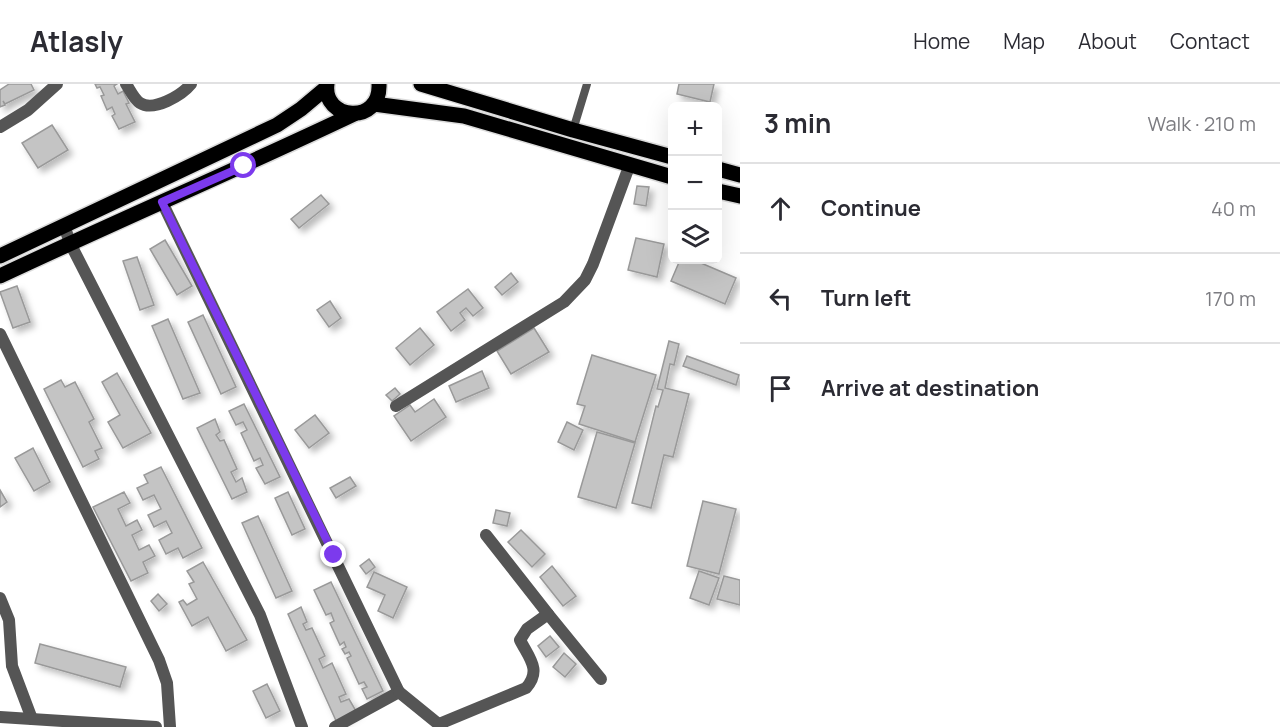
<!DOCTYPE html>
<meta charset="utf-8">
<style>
body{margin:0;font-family:Manrope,sans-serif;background:#f2f2f3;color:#2b2b33}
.controls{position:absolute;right:18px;top:18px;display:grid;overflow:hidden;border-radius:9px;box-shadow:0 6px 24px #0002}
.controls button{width:54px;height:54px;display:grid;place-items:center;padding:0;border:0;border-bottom:2px solid #e1e1e2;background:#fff;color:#2b2b33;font:30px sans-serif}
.stop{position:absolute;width:18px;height:18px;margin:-14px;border:4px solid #7c3aed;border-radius:50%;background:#fff}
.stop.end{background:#7c3aed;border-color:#fff;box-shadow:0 2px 6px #0008}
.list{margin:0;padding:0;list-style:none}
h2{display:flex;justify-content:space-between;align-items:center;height:78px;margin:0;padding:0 24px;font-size:26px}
h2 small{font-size:20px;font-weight:400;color:#7c7c81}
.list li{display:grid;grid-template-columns:39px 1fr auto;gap:18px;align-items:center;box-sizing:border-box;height:90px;padding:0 24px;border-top:2px solid #e1e1e2}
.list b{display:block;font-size:22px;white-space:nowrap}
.list em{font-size:20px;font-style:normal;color:#7c7c81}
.icon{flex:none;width:33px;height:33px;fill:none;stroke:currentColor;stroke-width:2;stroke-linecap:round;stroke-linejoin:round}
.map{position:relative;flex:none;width:740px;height:643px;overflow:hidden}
header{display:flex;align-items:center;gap:36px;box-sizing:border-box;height:84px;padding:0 30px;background:#fff;border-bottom:2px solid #e1e1e2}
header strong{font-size:28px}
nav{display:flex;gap:33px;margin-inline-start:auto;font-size:21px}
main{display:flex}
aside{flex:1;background:#fff}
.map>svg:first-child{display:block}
.building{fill:#c4c4c4;stroke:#999;stroke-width:1.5;filter:url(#shadow)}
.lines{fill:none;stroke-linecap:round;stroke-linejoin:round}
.primary-casing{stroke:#dbdbdb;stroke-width:18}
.service{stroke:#555;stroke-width:8}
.minor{stroke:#555;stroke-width:12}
.tertiary{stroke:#555;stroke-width:12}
.primary{stroke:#000;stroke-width:15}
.route{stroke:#7c3aed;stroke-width:8}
</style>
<header>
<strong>Atlasly</strong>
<nav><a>Home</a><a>Map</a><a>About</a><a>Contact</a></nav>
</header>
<main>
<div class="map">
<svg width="740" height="643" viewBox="0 0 740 643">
<defs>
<filter id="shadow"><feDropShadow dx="4.5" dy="4.5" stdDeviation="3" flood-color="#0004"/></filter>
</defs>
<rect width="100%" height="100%" fill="#fff"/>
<g class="building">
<path d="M9,0H31L34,6L5,20L3,17L5,21L0,23V6Z"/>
<path d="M95,0H117L114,2L118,10L123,7L129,19L126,20L135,38L119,45L112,32L115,30L112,23L107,26L101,12L104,11L100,3L97,4Z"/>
<path d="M679,0H714L710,18L677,10Z"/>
<path d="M52,41L68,66L38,84L22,59Z"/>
<path d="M637,102L649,103L646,122L634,120Z"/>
<path d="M321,111L329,120L299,144L291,135Z"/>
<path d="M636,154L664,160L657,193L628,186Z"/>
<path d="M165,156L192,202L177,211L150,165Z"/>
<path d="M137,173L154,221L140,226L123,177Z"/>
<path d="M680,176H694L736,194L725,220L671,197Z"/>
<path d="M511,189L518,198L502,211L495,203Z"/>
<path d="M17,202L30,238L13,244L0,208Z"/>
<path d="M468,205L483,224L473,232L466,224L460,229L465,236L451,247L437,228Z"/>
<path d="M330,217L341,234L329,243L317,226Z"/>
<path d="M203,231L236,303L221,310L188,238Z"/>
<path d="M168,235L200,309L183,315L152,242Z"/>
<path d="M420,244L434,261L410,281L396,264Z"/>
<path d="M534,244L549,268L511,290L497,267Z"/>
<path d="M669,257L679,260L674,281L670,280L665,304L689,310L673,373L664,371L651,424L632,419L656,322L658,323L663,306L657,305Z"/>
<path d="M592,271L656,291L635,358L579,340L585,322L577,320Z"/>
<path d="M687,272L739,291L736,301L683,282Z"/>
<path d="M482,287L489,304L456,318L449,302Z"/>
<path d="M117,289L151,349L123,364L108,338L120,331L102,298Z"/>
<path d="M61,296L65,303L75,298L94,335L89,338L102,364L95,367L99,375L83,383L44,305Z"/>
<path d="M395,304L400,310L392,317L386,311Z"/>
<path d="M434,315L446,333L411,357L394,332L410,321L415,328Z"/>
<path d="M244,320L280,393L265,400L256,384L263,381L260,374L254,377L241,349L247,346L243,338L236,341L229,327Z"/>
<path d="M315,331L329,349L309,364L295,346Z"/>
<path d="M215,335L220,348L216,351L220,357L224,356L237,385L231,388L236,398L242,394L247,408L232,415L197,344Z"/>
<path d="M567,338L583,346L574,366L558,358Z"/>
<path d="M597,348L635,359L616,424L578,413Z"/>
<path d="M33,364L50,398L34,407L15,374Z"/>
<path d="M161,383L202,464L183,474L178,464L166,470L159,456L172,449L166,437L154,443L148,431L161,425L154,411L143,416L137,404L148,399L144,391Z"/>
<path d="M350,393L356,402L336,414L330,404Z"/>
<path d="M0,406L7,418L0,423Z"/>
<path d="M124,408L130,419L118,425L126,442L137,436L142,446L132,451L139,466L149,461L155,472L143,478L148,489L131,497L93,423Z"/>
<path d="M288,408L305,445L292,451L275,414Z"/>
<path d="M703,417L736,425L719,490L687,482Z"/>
<path d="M496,426L510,429L507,442L493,439Z"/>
<path d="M258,432L292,507L276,514L242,439Z"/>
<path d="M521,446L545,470L532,483L508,458Z"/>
<path d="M369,475L375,483L366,490L360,482Z"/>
<path d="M203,478L247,556L226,567L208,533L192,542L179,518L183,516L187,521L197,515L189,500L194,498L187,487Z"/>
<path d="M552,482L576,512L563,522L540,493Z"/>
<path d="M699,487L719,494L709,521L690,514Z"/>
<path d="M374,488L407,503L393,534L378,527L385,511L367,503Z"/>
<path d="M724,492L740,496V521L717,515Z"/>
<path d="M331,498L383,607L367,615L362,605L367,603L364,598L359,600L347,574L351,572L349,568L345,570L342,565L346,563L344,558L340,561L330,539L334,537L331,529L326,531L314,506Z"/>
<path d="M158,510L167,520L159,527L151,517Z"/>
<path d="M301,523L307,538L303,540L306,546L312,544L325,572L319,575L323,584L332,579L346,610L339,613L341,618L349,615L356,627L337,639L288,530Z"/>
<path d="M550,552L559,563L546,573L538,562Z"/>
<path d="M40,560L126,583L120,603L35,579Z"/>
<path d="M564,569L576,580L565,593L553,583Z"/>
<path d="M267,600L280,627L266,634L253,607Z"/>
</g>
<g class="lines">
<defs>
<g id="primary">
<path d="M327,0C322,36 381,42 379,0"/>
<path d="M421,0L573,46L672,73"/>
<path d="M374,20L464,32L672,93"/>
<path d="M718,85L740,91"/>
<path d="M718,107L740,112"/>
<path d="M0,172L277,41L301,25L326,4"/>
<path d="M0,192C117,137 236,86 354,30"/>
</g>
</defs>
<use href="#primary" class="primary-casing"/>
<path class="service" d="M573,46L587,0"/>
<g class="minor">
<path d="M126,0C130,6 134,15 140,19C154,28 182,11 191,0"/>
<path d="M0,43L28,26L57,0"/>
<path d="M162,118L399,608L335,643"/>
<path d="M0,250L159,576L167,599L170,643"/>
<path d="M396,322L564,218L585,196L593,180L630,80"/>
<path d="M0,514L9,536L12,582L32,635"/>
<path d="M548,530L601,595"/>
<path d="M399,608L442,643"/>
<path d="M0,633L156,643"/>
<path d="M439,640L526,604C542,586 529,574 520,556L527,545L548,530L486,451"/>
</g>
<path class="tertiary" d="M64,141L70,159L260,531L302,643"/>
<use href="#primary" class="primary"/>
</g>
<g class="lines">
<path class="route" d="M244,82L162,118L334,471"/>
</g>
</svg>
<div class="controls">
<button>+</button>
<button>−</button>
<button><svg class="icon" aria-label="layers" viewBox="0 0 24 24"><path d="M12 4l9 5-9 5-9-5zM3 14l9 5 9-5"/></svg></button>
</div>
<div class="stop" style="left:244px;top:82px"></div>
<div class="stop end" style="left:334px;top:471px"></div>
</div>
<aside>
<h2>3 min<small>Walk · 210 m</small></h2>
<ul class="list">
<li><svg class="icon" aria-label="ahead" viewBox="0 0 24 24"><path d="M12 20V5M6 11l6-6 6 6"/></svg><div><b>Continue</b></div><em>40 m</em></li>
<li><svg class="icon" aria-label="left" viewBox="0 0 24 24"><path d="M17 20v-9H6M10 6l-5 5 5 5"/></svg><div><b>Turn left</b></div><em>170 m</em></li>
<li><svg class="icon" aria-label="arrive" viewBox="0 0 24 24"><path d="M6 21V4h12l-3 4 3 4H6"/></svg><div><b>Arrive at destination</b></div></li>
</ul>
</aside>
</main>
